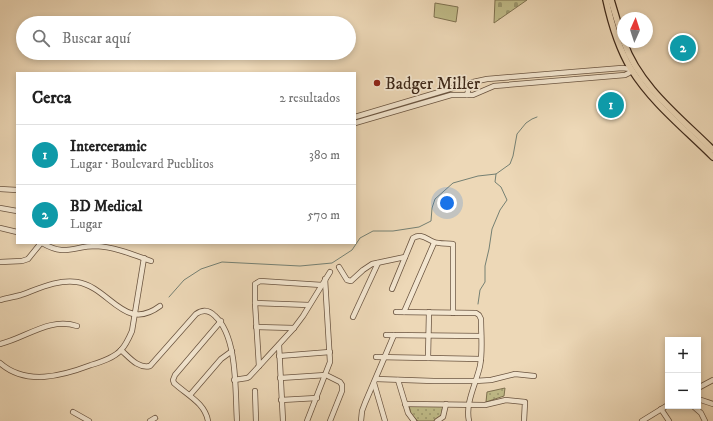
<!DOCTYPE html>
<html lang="es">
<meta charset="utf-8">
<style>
body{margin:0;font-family:"IM FELL DW Pica",serif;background:#f6f6f6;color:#222}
.controls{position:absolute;right:12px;bottom:12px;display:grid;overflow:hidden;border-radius:0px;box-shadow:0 2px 6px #0003}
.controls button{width:36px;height:36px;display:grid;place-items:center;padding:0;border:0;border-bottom:1px solid #e0e0e0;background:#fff;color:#222;font:20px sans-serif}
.compass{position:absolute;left:617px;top:12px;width:36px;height:36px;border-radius:50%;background:#fff;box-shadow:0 2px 6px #0003;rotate:3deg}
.you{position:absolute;left:447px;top:203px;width:14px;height:14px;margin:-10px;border:3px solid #fff;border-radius:50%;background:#1a73e8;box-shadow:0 0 0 6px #1a73e833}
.badge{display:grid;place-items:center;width:26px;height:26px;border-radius:50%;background:#8f2418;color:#fff;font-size:13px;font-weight:700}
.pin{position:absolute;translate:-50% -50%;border:2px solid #fff;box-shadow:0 1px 4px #0006}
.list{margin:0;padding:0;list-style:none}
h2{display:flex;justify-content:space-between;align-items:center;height:52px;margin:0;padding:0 16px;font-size:17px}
h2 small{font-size:13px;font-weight:400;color:#767676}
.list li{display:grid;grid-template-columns:26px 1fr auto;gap:12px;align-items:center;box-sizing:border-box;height:60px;padding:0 16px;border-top:1px solid #e0e0e0}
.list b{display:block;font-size:15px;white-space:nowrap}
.list p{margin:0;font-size:13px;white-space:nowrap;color:#767676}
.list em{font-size:13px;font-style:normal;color:#767676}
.icon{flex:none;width:22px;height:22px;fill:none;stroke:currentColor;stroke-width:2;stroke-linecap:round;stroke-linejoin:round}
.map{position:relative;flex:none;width:713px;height:421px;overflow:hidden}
.search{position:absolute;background:#fff;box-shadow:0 2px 6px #0003;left:16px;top:16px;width:340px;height:44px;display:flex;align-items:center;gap:10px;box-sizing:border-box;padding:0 14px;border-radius:22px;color:#767676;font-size:15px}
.panel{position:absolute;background:#fff;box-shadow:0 2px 6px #0003;left:16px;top:72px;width:340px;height:172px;border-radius:0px}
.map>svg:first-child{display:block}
.green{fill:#c0bc89;stroke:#7f7251}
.cemetery{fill:url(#cemetery-stones);stroke:#7f7251}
.park{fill:url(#park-dots);stroke:#7f7251}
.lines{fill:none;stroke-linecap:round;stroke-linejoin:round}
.stream{stroke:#758073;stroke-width:1}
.minor-casing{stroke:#6a5440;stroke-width:6}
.major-casing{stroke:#3e2819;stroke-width:8}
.minor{stroke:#f3e6d0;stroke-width:4.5}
.major{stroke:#edd8b7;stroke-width:5.5}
.poi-dot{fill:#8f2418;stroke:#f3e6d0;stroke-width:1.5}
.labels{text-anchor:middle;stroke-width:3.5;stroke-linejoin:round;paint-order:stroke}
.poi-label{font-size:17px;fill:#3e2819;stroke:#f3e6d0;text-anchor:start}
</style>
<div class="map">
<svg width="713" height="421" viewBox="0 0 713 421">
<defs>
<pattern id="cemetery-stones" width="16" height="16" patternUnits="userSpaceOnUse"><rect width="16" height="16" fill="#c0bc89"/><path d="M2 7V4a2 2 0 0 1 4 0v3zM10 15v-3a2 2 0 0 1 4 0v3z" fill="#9d996f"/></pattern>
<pattern id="park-dots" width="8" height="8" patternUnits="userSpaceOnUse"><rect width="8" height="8" fill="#c0bc89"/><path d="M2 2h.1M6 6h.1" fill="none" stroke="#9d996f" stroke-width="1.8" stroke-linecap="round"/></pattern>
</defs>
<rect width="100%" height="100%" fill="#edd8b7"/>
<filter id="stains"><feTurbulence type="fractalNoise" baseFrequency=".005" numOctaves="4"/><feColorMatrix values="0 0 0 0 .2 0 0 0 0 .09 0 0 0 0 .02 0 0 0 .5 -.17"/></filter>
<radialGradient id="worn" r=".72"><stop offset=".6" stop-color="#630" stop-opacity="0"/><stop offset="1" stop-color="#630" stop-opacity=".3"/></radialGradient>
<path class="green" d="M435,3L458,7L456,22L434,17Z"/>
<path class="cemetery" d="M495,0H527L494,23Z"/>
<g class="park">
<path d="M505,388L504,396L486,402L487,392Z"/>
<path d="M409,405H444L441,418L433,421H418L411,415Z"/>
</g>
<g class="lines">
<g class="stream">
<path d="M169,297L184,280L201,269L222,262L300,266L332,263L352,250L360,238L373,231H393L419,227L431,221L432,208L435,199L453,183L478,176L496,174L510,164L513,156L517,134L526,123L532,119L537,117"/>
<path d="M478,304L480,290L485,282V266L489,249L492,229L500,210L507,200L501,187L495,182L496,174"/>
</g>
<defs>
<g id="minor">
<path d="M467,95L470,83"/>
<path d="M355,117L473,82L487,79L622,68L631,69L629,73L625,75L494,86L473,95H451L355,123"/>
<path d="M0,189L17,190"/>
<path d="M0,208L17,211"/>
<path d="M0,228L17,232"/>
<path d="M42,243C66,257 73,246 96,246C115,247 134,255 151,261"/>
<path d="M0,262L22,261L28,259L41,243"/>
<path d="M339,267L347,280L351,281L363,270L372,264L405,257"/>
<path d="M392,289L413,238C422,233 426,239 434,242C439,244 447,243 453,244V313"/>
<path d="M0,300C7,298 14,297 21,295C38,289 58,279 77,282C110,287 124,333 160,306"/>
<path d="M255,303L309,305"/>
<path d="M396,312L476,313L479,315L481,319C481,334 483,351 480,366C476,384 465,403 469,421"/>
<path d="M404,312L434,243"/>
<path d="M353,317L378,263"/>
<path d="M256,327L294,328"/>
<path d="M386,335L481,336"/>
<path d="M0,344C26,338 49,317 77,326"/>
<path d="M279,345L283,421"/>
<path d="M121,350C129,357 138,369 150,366L196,314C203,309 209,310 215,316C238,337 235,391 237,421"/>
<path d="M279,356L330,352"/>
<path d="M376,357L481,359"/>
<path d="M428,358L429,312"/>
<path d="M0,363C26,386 62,376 91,365C101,362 114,358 121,350C126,345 129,338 132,331L144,258"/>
<path d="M259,366L255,303V284L260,281L322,285"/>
<path d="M280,378L326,375L340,382L342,385V391L330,421"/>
<path d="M376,379L434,381H475L491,380L515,374L534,376"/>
<path d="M234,380L247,378L249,377L294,328L303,316L330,272"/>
<path d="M398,380L408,413L414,421"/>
<path d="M374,383L385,421"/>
<path d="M698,388L713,380"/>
<path d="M255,391L256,421"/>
<path d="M190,395L221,359L232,351"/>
<path d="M698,399L713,404"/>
<path d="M281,400L317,398"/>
<path d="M405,404L485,405L506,400L525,402L524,421"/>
<path d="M693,406L701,413L705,421"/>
<path d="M661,409L669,421"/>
<path d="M73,412L89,421"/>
<path d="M150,421L155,418"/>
<path d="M208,421C205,403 187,395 174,383L173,380L175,375L221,321"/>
<path d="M307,421L330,362L325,279"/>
<path d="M361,421L362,411L365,403L394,335"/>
<path d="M437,421L443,417L446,404"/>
<path d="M642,421L668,405"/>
</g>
<g id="major">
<path d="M606,0C611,23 619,49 631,69C652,103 685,129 713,157"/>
<path d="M611,0L623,40"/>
<path d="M624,42C639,86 681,118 713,150"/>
</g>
</defs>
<use href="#minor" class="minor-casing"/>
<use href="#major" class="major-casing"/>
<use href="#minor" class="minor"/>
<use href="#major" class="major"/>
</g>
<circle class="poi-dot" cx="377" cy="83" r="4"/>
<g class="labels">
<g class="poi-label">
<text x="385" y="89">Badger Miller</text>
</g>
</g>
<rect width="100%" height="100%" filter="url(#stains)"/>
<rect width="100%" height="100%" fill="url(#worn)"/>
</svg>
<div class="controls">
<button>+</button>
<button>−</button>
</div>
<svg class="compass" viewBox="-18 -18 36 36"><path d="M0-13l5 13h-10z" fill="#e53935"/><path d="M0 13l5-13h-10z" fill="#767676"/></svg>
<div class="you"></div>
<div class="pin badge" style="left:611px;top:105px;background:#0f9aa8">1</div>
<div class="pin badge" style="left:683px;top:48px;background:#0f9aa8">2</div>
<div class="search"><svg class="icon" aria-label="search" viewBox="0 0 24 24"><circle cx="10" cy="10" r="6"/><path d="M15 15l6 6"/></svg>Buscar aquí</div>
<section class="panel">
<h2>Cerca<small>2 resultados</small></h2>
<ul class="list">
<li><span class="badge" style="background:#0f9aa8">1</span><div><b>Interceramic</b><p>Lugar · Boulevard Pueblitos</p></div><em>380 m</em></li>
<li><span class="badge" style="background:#0f9aa8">2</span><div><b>BD Medical</b><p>Lugar</p></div><em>570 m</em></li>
</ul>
</section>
</div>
